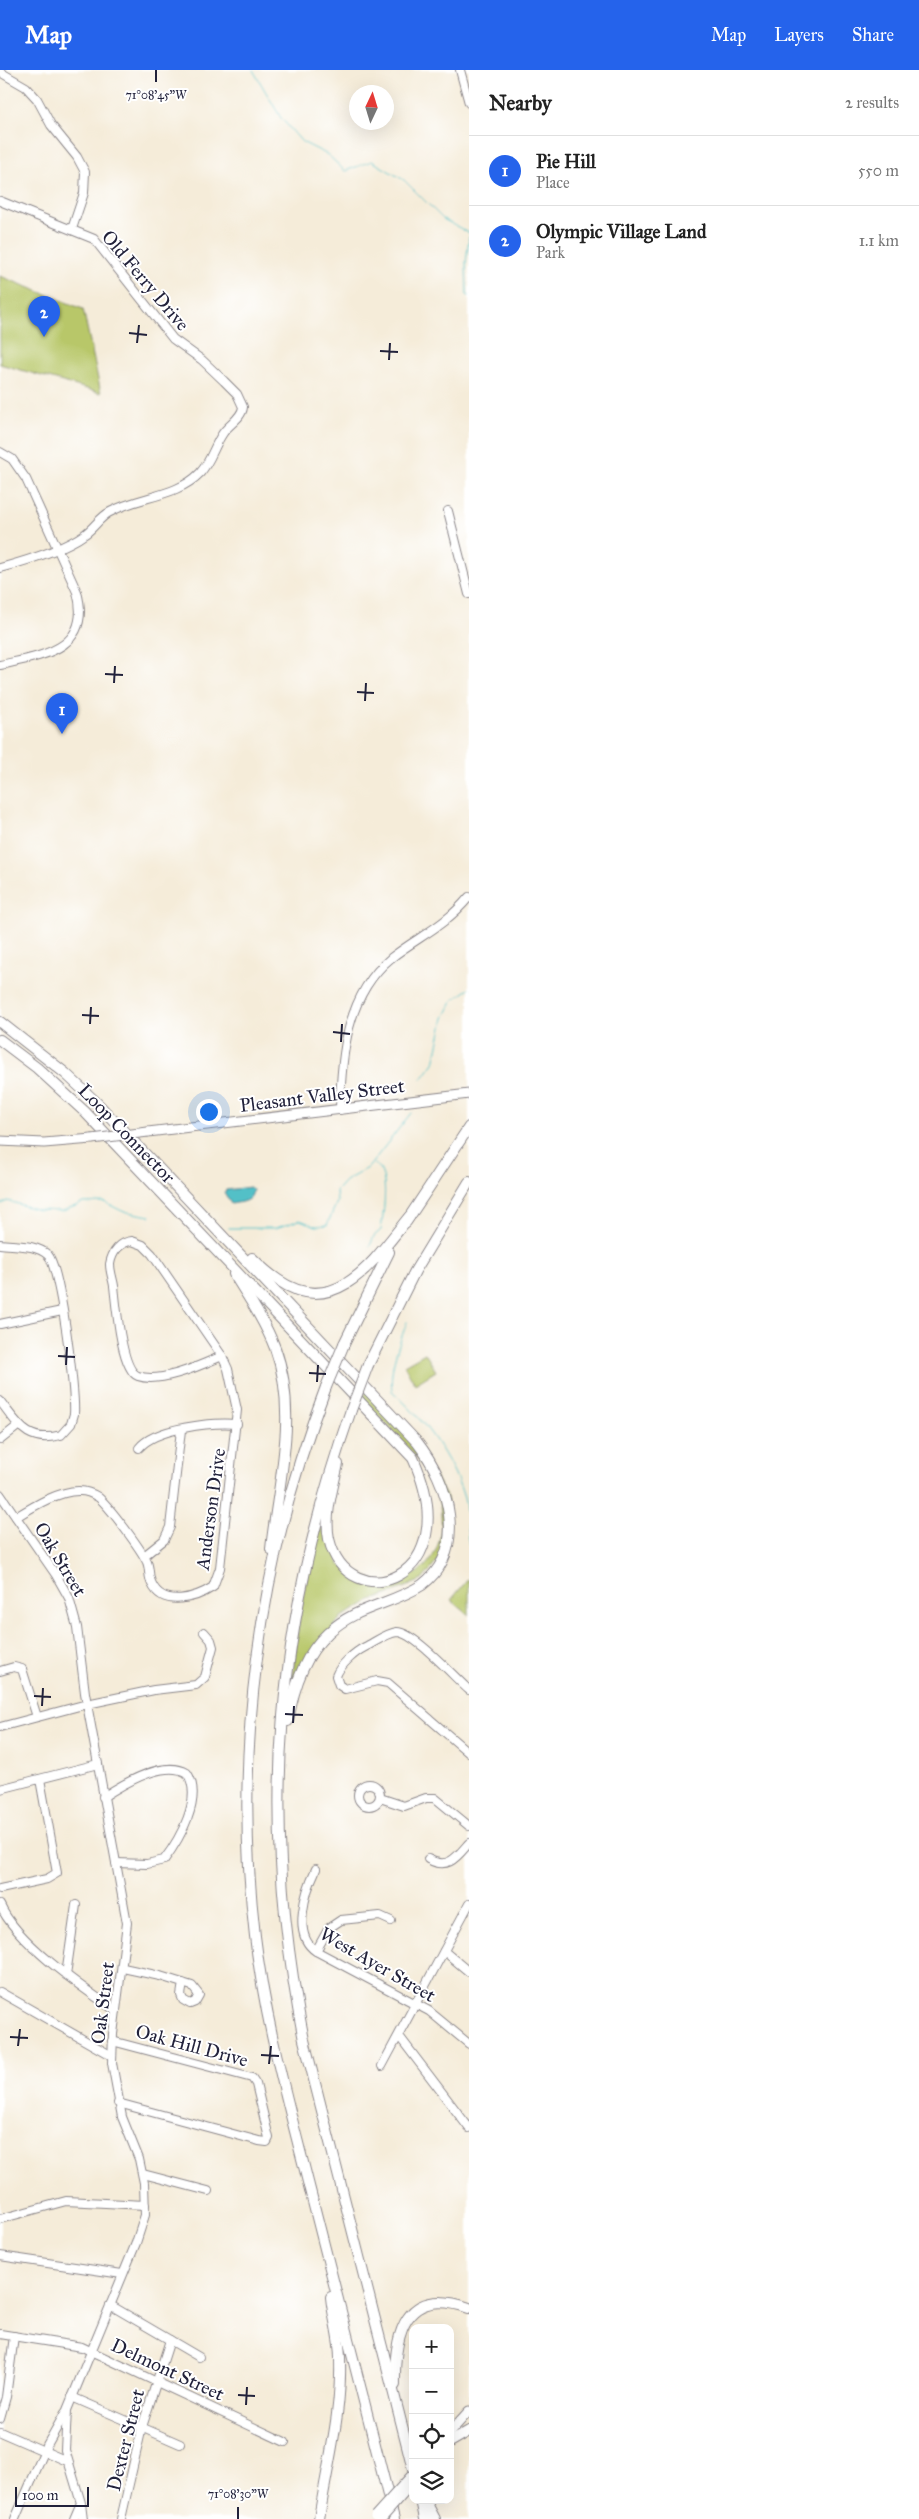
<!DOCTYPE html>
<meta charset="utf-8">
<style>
body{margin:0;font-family:"IM FELL Great Primer",serif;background:#f6f6f6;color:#222}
.controls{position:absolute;right:15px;bottom:15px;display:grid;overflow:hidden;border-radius:10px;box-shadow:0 5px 20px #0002}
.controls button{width:45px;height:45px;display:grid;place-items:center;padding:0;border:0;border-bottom:1px solid #e0e0e0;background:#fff;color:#222;font:25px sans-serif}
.compass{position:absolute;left:349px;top:15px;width:45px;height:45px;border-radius:50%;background:#fff;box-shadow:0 5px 20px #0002;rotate:4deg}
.scale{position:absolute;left:15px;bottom:12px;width:74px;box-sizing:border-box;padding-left:5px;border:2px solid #22223b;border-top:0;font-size:14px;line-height:18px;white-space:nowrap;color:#22223b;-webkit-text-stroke:4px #fff;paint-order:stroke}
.you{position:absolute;left:208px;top:1041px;width:18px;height:18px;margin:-12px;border:4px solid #fff;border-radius:50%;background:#1a73e8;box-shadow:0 0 0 8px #1a73e833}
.badge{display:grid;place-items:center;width:32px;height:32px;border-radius:50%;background:#2563eb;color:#fff;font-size:16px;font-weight:700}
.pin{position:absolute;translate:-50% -41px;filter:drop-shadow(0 1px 2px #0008)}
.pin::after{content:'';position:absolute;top:26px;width:18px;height:15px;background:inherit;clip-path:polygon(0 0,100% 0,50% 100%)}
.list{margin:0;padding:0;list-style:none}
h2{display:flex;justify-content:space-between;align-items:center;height:65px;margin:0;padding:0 20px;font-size:21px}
h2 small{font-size:16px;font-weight:400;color:#767676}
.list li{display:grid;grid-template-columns:32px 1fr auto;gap:15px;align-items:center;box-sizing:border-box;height:70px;padding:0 20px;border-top:1px solid #e0e0e0}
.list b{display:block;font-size:19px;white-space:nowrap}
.list p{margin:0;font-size:16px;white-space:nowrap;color:#767676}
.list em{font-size:16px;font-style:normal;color:#767676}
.icon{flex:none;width:28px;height:28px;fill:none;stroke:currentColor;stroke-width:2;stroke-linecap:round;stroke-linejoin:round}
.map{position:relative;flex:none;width:469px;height:2449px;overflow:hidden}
header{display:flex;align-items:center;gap:30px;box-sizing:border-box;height:70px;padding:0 25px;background:#2563eb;color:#fff}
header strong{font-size:24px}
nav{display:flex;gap:28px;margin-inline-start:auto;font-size:18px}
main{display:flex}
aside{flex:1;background:#fff}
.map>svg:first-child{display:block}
.green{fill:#b8c769;stroke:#6d7452}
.water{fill:#52c0c7;stroke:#3a7181}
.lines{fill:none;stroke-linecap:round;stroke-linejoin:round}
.stream{stroke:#52c0c7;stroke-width:1}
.minor-casing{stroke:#8c878a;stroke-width:10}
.major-casing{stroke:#8c878a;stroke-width:11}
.highway-casing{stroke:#8c878a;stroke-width:12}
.minor{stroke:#fff;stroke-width:8}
.major{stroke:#fff;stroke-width:9}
.highway{stroke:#fff;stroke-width:10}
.major-bridge-casing{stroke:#8c878a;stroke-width:11;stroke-linecap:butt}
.highway-bridge-casing{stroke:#8c878a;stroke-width:12;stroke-linecap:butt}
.major-bridge{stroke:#fff;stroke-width:9}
.highway-bridge{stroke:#fff;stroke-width:10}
.ticks{fill:none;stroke:#22223b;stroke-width:2}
.labels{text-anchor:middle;stroke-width:4;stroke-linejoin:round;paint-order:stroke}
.street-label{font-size:19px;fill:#22223b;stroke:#fff}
.ticks-label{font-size:12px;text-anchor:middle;fill:#22223b;stroke:#fff;stroke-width:4;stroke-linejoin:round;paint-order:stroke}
</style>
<header>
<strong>Map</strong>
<nav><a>Map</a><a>Layers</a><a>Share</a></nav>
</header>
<main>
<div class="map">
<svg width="469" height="2449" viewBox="0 0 469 2449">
<rect width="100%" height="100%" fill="#fff"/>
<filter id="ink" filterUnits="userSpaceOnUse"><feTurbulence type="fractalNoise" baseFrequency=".02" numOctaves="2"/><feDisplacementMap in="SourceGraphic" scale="10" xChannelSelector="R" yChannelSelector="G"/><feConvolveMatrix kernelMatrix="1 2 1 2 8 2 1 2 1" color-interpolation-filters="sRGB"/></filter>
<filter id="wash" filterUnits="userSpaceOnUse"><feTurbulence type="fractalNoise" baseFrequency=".0096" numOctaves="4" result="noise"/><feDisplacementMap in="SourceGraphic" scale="20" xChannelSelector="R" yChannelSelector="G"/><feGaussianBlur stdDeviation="1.12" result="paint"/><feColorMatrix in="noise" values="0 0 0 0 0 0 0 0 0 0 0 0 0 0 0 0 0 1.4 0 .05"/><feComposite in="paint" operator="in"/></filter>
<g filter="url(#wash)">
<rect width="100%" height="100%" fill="#f5ecd9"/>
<g class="green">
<path d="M0,206L83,239L101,323L0,294Z"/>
<path d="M425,1283L436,1301L415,1314L404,1295Z"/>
<path d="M367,1320L413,1369L447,1428L444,1483L422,1510L369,1532L341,1547L292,1615C296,1559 306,1495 325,1443L340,1495C352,1500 375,1512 387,1513C394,1513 402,1510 409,1507C445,1491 448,1446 433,1415C417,1382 387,1356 363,1329Z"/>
<path d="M469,1508V1545L451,1530Z"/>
</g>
<path class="water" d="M250,1117L253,1120C252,1132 241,1132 231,1134L224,1122L226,1120Z"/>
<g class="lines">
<g class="stream">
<path d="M253,0L281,48L302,72L328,85L345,101L372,91L404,110L443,149L469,163"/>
<path d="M469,167L466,193L467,225L469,226"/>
<path d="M422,1009L434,993L444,948L453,930L469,919"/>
<path d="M0,1135L8,1131L38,1140L63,1141L83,1133L104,1132L122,1141L150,1146"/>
<path d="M229,1158H276L300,1150L316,1156L327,1155L337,1132L336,1121L345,1111L368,1098L411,1043"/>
<path d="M370,1176L374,1166L381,1160C383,1147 388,1113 381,1101C380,1098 375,1095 373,1093"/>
<path d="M407,1252C399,1275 389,1297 392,1321C424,1350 451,1386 464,1428C468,1443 466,1459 469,1474"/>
</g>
</g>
</g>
<g filter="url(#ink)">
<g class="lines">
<defs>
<g id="minor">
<path d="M460,0L469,33"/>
<path d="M0,2L26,17L37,29L51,55L77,87L85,102L84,123L72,159"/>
<path d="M0,131L94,169L173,269L202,290L224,311L237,324L243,337C242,348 229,354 223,363C214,376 211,391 200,403C177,427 139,426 110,442C100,447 94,458 85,464C63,480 26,491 0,498"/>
<path d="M0,382L12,389L26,409L77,522C93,580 41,586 0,595"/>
<path d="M448,441L469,524"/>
<path d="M340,1040C341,987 346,925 391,888C419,866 444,857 469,827"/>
<path d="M132,1171L143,1175L152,1184L222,1286C201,1295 161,1314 138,1306C121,1300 116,1233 114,1216C113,1209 110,1202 110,1194C112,1182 120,1172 132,1171Z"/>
<path d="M0,1174C15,1176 36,1174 48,1185C60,1197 76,1323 74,1344L71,1354L61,1365C27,1374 18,1354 0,1331"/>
<path d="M0,1254L62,1241"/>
<path d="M0,1370L19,1355"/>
<path d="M139,1378C155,1358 212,1352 237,1354"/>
<path d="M0,1424L56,1505L69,1528L77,1557L85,1623L127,1853L113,1964L112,1993L122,2047L139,2089L144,2113L145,2145L136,2173L67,2340L65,2380L81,2433L83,2449"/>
<path d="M16,1447C34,1436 60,1420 80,1421C86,1421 93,1424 98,1427C109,1436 141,1479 147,1492C150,1499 148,1507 152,1514C163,1538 196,1528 213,1517L220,1498L237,1340L228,1299L222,1286"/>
<path d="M144,1486L164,1470L170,1457L181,1360"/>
<path d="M0,1601L14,1597L22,1599L37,1647"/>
<path d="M469,1620C455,1608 414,1562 397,1562C387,1563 375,1572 365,1577C355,1582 340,1595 336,1606L339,1615L345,1619L377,1611L388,1613L469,1683"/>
<path d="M0,1657L87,1634L154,1620L196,1615L205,1607L213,1577L211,1570L204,1562"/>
<circle cx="369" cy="1725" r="11"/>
<path d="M0,1719L98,1694"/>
<path d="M103,1727C123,1714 164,1689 187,1703C204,1728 179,1770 164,1790L147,1794L116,1793"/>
<path d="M380,1728L404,1736L426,1728H435L469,1756"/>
<path d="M428,1789C448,1800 456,1788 469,1773"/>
<path d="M316,1799C306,1820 291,1865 316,1881L429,1941L469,1974"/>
<path d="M0,1819L47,1809L57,1803L40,1709"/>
<path d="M0,1835C16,1872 83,1918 116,1941"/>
<path d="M316,1881L329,1858L341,1850L380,1846L391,1851"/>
<path d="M444,1881L469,1902"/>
<path d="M123,1898L160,1906L192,1916L199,1925L195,1932L190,1934L183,1930L181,1925L183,1913"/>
<path d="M66,1905L76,1835"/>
<path d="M0,1922L112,1986"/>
<path d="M399,1966L469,2058"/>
<path d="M112,1971L252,2008L256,2014L269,2068L267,2072L259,2071L118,2033"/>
<path d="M382,1996L469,1834"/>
<path d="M143,2104L208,2121"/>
<path d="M0,2149L66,2131L145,2135"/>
<path d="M0,2186L122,2204"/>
<path d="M110,2235L199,2287"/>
<path d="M0,2264L82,2277L285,2372"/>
<path d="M72,2327L180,2374"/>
<path d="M0,2348L6,2327L14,2266"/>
<path d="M0,2362L67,2391"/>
<path d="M15,2449L47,2375L65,2343"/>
<path d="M74,2449L80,2435"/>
<path d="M121,2449L142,2357L170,2270"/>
</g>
<g id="major">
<path d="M148,1062L469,1024"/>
<path d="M0,1071L44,1073L92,1069"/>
<path d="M450,2362L469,2341"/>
</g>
<g id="highway">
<path d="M0,952L65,1003L98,1034L417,1372C449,1413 469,1479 422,1515C391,1535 356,1536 328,1563C304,1585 293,1620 288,1651"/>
<path d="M0,970L37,998L85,1042L413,1388C469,1512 348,1549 329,1469C324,1445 333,1417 338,1394"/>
<path d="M406,1152L469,1057"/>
<path d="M252,1188C260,1196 269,1204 278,1210C337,1251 377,1186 409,1147"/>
<path d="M234,1204C249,1228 265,1252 275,1278C299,1343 278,1413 271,1479"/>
<path d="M344,1274L389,1182"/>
<path d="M368,1295L415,1201L469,1112"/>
<path d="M326,1317C259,1490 233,1681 255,1866C265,1951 288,2033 309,2116C337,2227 366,2338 394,2449"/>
<path d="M351,1340C276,1554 259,1747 304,1970L413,2399"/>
<path d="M395,2315C394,2263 405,2215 469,2238"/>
<path d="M450,2372L469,2361"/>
<path d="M421,2430L425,2449"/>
<path d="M425,2430L435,2449"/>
<path d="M319,2449C327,2396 342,2343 340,2288C340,2268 333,2248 331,2227"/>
</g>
</defs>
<use href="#minor" class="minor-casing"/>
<use href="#major" class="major-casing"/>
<use href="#highway" class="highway-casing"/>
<use href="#minor" class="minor"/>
<use href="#major" class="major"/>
<use href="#highway" class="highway"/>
<defs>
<g id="major-bridge">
<path d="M92,1069L148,1062"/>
<path d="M375,2446L413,2404"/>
<path d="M381,2449L413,2413"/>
</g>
<g id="highway-bridge">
<path d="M326,1317L344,1274"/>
<path d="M351,1340L368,1295"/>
</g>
</defs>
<use href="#major-bridge" class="major-bridge-casing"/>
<use href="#highway-bridge" class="highway-bridge-casing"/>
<use href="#major-bridge" class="major-bridge"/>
<use href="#highway-bridge" class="highway-bridge"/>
</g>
</g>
<path class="ticks" d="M156,12V0M129,263L147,265M137,273L139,255M380,281L398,282M389,290L390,273M105,604L123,605M114,613L115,596M357,622L374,623M365,631L366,613M82,945L99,946M90,954L91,937M333,962L350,964M341,972L342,954M58,1286L75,1287M66,1295L67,1277M309,1303L326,1304M317,1312L318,1295M34,1626L51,1627M42,1636L43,1618M285,1644L303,1645M293,1653L294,1636M10,1967L28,1968M18,1976L20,1959M261,1985L279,1986M269,1994L271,1976M238,2325L255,2326M246,2335L247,2317M238,2449V2437"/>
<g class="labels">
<g class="street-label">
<text transform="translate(146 210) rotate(50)" y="7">Old Ferry Drive</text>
<text transform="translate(322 1025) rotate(-7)" y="7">Pleasant Valley Street</text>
<text transform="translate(127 1063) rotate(46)" y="7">Loop Connector</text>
<text transform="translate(210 1439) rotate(-82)" y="7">Anderson Drive</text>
<text transform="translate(61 1489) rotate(59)" y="7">Oak Street</text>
<text transform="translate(378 1894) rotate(30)" y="7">West Ayer Street</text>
<text transform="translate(102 1933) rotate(-83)" y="7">Oak Street</text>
<text transform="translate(192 1975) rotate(15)" y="7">Oak Hill Drive</text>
<text transform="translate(168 2299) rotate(25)" y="7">Delmont Street</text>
<text transform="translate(125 2370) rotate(-76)" y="7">Dexter Street</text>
</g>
</g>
<g class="ticks-label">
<text x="156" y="29">71°08'45"W</text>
<text x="238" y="2428">71°08'30"W</text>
</g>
</svg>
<div class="controls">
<button>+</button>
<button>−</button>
<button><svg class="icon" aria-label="locate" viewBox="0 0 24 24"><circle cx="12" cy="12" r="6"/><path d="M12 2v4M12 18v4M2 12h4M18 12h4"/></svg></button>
<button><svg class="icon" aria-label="layers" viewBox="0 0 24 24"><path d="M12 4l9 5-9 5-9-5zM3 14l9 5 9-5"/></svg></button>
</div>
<svg class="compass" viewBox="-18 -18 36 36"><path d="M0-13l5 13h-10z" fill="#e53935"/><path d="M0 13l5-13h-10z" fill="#767676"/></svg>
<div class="scale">100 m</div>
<div class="you"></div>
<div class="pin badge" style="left:62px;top:664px">1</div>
<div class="pin badge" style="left:44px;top:267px">2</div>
</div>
<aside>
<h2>Nearby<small>2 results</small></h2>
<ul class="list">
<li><span class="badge">1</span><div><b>Pie Hill</b><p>Place</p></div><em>550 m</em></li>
<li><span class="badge">2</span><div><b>Olympic Village Land</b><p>Park</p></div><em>1.1 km</em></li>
</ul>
</aside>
</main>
